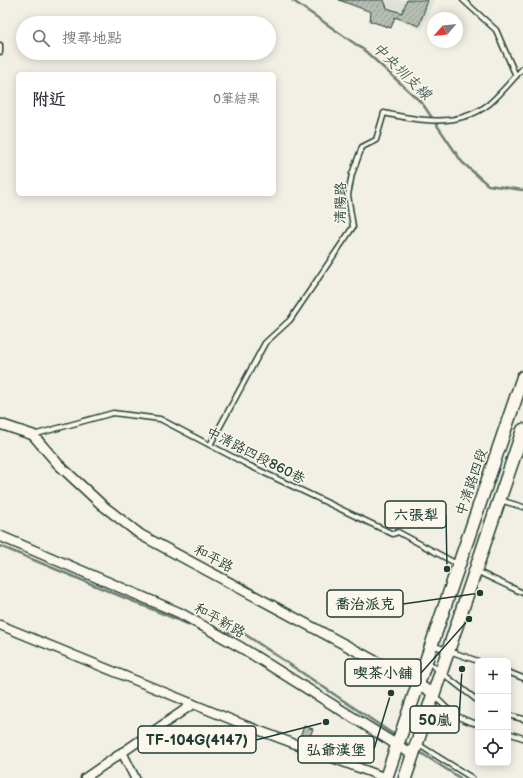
<!DOCTYPE html>
<html lang="zh-TW">
<meta charset="utf-8">
<style>
body{margin:0;font-family:"Balsamiq Sans","LXGW WenKai TC",sans-serif;background:#f2f2f3;color:#2b2b33}
.controls{position:absolute;right:12px;bottom:12px;display:grid;overflow:hidden;border-radius:6px;box-shadow:0 2px 10px #0003}
.controls button{width:36px;height:36px;display:grid;place-items:center;padding:0;border:0;border-bottom:1px solid #e1e1e2;background:#fff;color:#2b2b33;font:20px sans-serif}
.compass{position:absolute;left:427px;top:12px;width:36px;height:36px;border-radius:50%;background:#fff;box-shadow:0 2px 10px #0003;rotate:242deg}
.list{margin:0;padding:0;list-style:none}
h2{display:flex;justify-content:space-between;align-items:center;height:52px;margin:0;padding:0 16px;font-size:17px}
h2 small{font-size:13px;font-weight:400;color:#7c7c81}
.icon{flex:none;width:22px;height:22px;fill:none;stroke:currentColor;stroke-width:2;stroke-linecap:round;stroke-linejoin:round}
.map{position:relative;flex:none;width:523px;height:778px;overflow:hidden}
.search{position:absolute;background:#fff;box-shadow:0 2px 10px #0003;left:16px;top:16px;width:260px;height:44px;display:flex;align-items:center;gap:10px;box-sizing:border-box;padding:0 14px;border-radius:22px;color:#7c7c81;font-size:15px}
.panel{position:absolute;background:#fff;box-shadow:0 2px 10px #0003;left:16px;top:72px;width:260px;height:124px;border-radius:6px}
.map>svg:first-child{display:block}
.built{fill:#e0e1d6}
.lines{fill:none;stroke-linecap:round;stroke-linejoin:round}
.stream{stroke:#6e7f75;stroke-width:2.5}
.building{fill:url(#building-hatch);stroke:#1f3d34}
.service-casing{stroke:#1f3d34;stroke-width:7}
.minor-casing{stroke:#1f3d34;stroke-width:11}
.tertiary-casing{stroke:#1f3d34;stroke-width:12}
.primary-casing{stroke:#1f3d34;stroke-width:15}
.service{stroke:#fbf7ec;stroke-width:4}
.minor{stroke:#fbf7ec;stroke-width:8}
.tertiary{stroke:#fbf7ec;stroke-width:9}
.primary{stroke:#fbf7ec;stroke-width:12}
.labels{text-anchor:middle;stroke-width:3;stroke-linejoin:round;paint-order:stroke}
.street-label{font-size:14px;fill:#1f3d34;stroke:#fbf7ec}
.water-label{font-size:15px;font-style:italic;fill:#465e55;stroke:#fbf7ec}
.leader{fill:none;stroke:#1f3d34;stroke-width:1.5}
.callout-dot{fill:#1f3d34;stroke:#fbf7ec;stroke-width:1.5}
.callout{fill:#fbf7ec;stroke:#1f3d34;stroke-width:1.5}
.callout-label{font-size:15px;text-anchor:middle;font-weight:bold;fill:#1f3d34}
</style>
<div class="map">
<svg width="523" height="778" viewBox="0 0 523 778">
<defs>
<pattern id="building-hatch" width="6" height="6" patternUnits="userSpaceOnUse"><rect width="6" height="6" fill="#b7beb3"/><path d="M-1 1l2-2M0 6l6-6M5 7l2-2" fill="none" stroke="#949c92"/></pattern>
</defs>
<rect width="100%" height="100%" fill="#f2f0e5"/>
<filter id="ink" filterUnits="userSpaceOnUse"><feTurbulence type="fractalNoise" baseFrequency=".025" numOctaves="2"/><feDisplacementMap in="SourceGraphic" scale="8" xChannelSelector="R" yChannelSelector="G"/><feConvolveMatrix kernelMatrix="1 2 1 2 8 2 1 2 1" color-interpolation-filters="sRGB"/></filter>
<g filter="url(#ink)">
<path class="built" d="M354,0H434L422,30Z"/>
<g class="lines">
<g class="stream">
<path d="M292,0L364,50L422,103L462,162L488,185L523,190"/>
<path d="M0,546L202,630"/>
<path d="M220,632L243,633L396,736"/>
<path d="M403,741L412,747"/>
<path d="M418,751L460,778"/>
</g>
</g>
<g class="building">
<path d="M339,0H384L387,8L402,13L407,0H428L419,26L395,17L391,28L370,21L371,12Z"/>
<path d="M304,726L313,729L303,753L295,750Z"/>
</g>
<g class="lines">
<defs>
<g id="service">
<path d="M463,0L496,30L516,76"/>
<path d="M0,45V52"/>
<path d="M33,435L113,413L160,419L250,466L393,534L398,532L457,564"/>
<path d="M210,445L265,343L290,320L353,227L348,195L352,174L362,147L376,140L384,113C419,121 458,128 489,104C501,94 512,80 523,68"/>
<path d="M500,500L523,507"/>
<path d="M476,571L523,593"/>
<path d="M432,645L478,661"/>
<path d="M428,662L478,701"/>
<path d="M508,672L523,678"/>
<path d="M435,696C447,710 459,720 478,724"/>
<path d="M508,715L523,719"/>
<path d="M508,733L523,738"/>
<path d="M419,745L472,778"/>
</g>
<g id="minor">
<path d="M0,625L247,726L386,778"/>
<path d="M122,752L135,778"/>
<path d="M85,778L193,704"/>
</g>
<g id="tertiary">
<path d="M0,424L33,435L58,464L102,505L141,535L418,684L434,694"/>
<path d="M0,536L180,613L242,648L413,755"/>
</g>
<g id="primary">
<path d="M386,778L523,377"/>
<path d="M405,778L523,430"/>
</g>
</defs>
<use href="#service" class="service-casing"/>
<use href="#minor" class="minor-casing"/>
<use href="#tertiary" class="tertiary-casing"/>
<use href="#primary" class="primary-casing"/>
<use href="#service" class="service"/>
<use href="#minor" class="minor"/>
<use href="#tertiary" class="tertiary"/>
<use href="#primary" class="primary"/>
</g>
</g>
<g class="labels">
<g class="street-label">
<text transform="translate(340 203) rotate(-89)" y="5">清陽路</text>
<text transform="translate(256 455) rotate(27)" y="5">中清路四段860巷</text>
<text transform="translate(471 482) rotate(-71)" y="5">中清路四段</text>
<text transform="translate(214 558) rotate(28)" y="5">和平路</text>
<text transform="translate(220 620) rotate(29)" y="5">和平新路</text>
</g>
<g class="water-label">
<text transform="translate(402 71) rotate(44)" y="5">中央圳支線</text>
</g>
</g>
<path class="leader" d="M447 569L446 515M480 593L403 604M469 619L421 673M462 669L459 720M326 722L256 740M391 693L374 749"/>
<g class="callout-dot">
<circle cx="447" cy="569" r="4"/>
<circle cx="480" cy="593" r="4"/>
<circle cx="469" cy="619" r="4"/>
<circle cx="462" cy="669" r="4"/>
<circle cx="326" cy="722" r="4"/>
<circle cx="391" cy="693" r="4"/>
</g>
<g class="callout">
<rect x="385" y="501" width="61" height="27" rx="4"/>
<rect x="327" y="590" width="76" height="27" rx="4"/>
<rect x="345" y="659" width="76" height="27" rx="4"/>
<rect x="410" y="706" width="49" height="27" rx="4"/>
<rect x="138" y="726" width="118" height="27" rx="4"/>
<rect x="298" y="736" width="76" height="27" rx="4"/>
</g>
<g class="callout-label">
<text x="416" y="520">六張犁</text>
<text x="365" y="609">喬治派克</text>
<text x="383" y="678">喫茶小舖</text>
<text x="435" y="725">50嵐</text>
<text x="197" y="745">TF-104G(4147)</text>
<text x="336" y="755">弘爺漢堡</text>
</g>
</svg>
<div class="controls">
<button>+</button>
<button>−</button>
<button><svg class="icon" aria-label="locate" viewBox="0 0 24 24"><circle cx="12" cy="12" r="6"/><path d="M12 2v4M12 18v4M2 12h4M18 12h4"/></svg></button>
</div>
<svg class="compass" viewBox="-18 -18 36 36"><path d="M0-13l5 13h-10z" fill="#e53935"/><path d="M0 13l5-13h-10z" fill="#7c7c81"/></svg>
<div class="search"><svg class="icon" aria-label="search" viewBox="0 0 24 24"><circle cx="10" cy="10" r="6"/><path d="M15 15l6 6"/></svg>搜尋地點</div>
<section class="panel">
<h2>附近<small>0筆結果</small></h2>
<ul class="list">
</ul>
</section>
</div>
